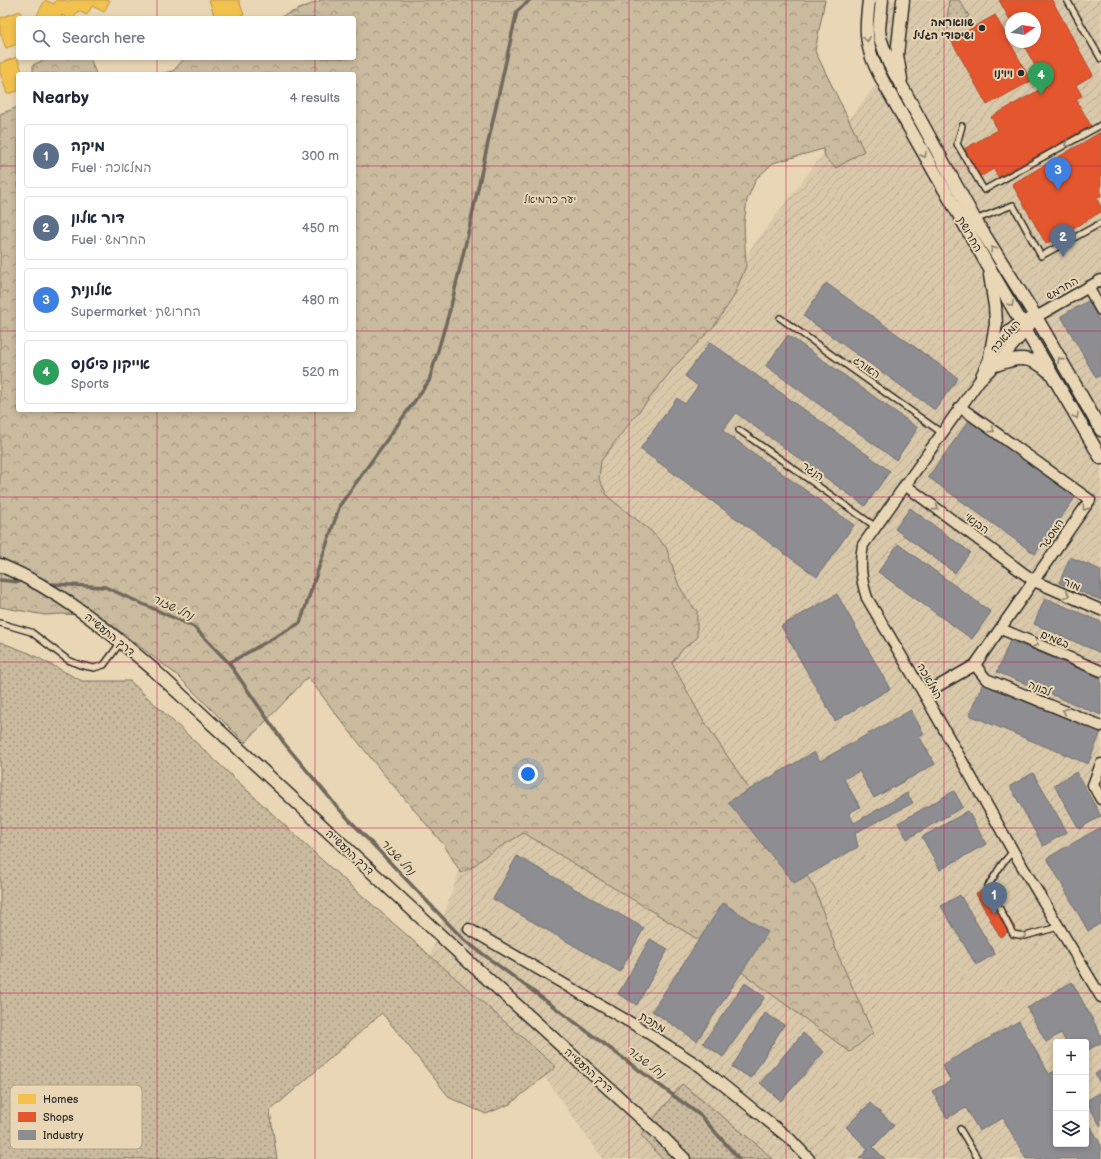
<!DOCTYPE html>
<meta charset="utf-8">
<style>
body{margin:0;font-family:"Balsamiq Sans","Playpen Sans Hebrew",sans-serif;background:#f2f2f3;color:#1f2937}
.controls{position:absolute;right:12px;bottom:12px;display:grid;overflow:hidden;border-radius:4px;box-shadow:0 2px 6px #0003}
.controls button{width:36px;height:36px;display:grid;place-items:center;padding:0;border:0;border-bottom:1px solid #e0e1e3;background:#fff;color:#1f2937;font:20px sans-serif}
.compass{position:absolute;left:1005px;top:12px;width:36px;height:36px;border-radius:50%;background:#fff;box-shadow:0 2px 6px #0003;rotate:78deg}
.you{position:absolute;left:528px;top:774px;width:14px;height:14px;margin:-10px;border:3px solid #fff;border-radius:50%;background:#1a73e8;box-shadow:0 0 0 6px #1a73e833}
.badge{display:grid;place-items:center;width:26px;height:26px;border-radius:50%;background:#2b2b2b;color:#fff;font-size:13px;font-weight:700}
.pin{position:absolute;translate:-50% -33px;filter:drop-shadow(0 1px 2px #0008)}
.pin::after{content:'';position:absolute;top:21px;width:14px;height:12px;background:inherit;clip-path:polygon(0 0,100% 0,50% 100%)}
.list{margin:0;padding:0;list-style:none}
h2{display:flex;justify-content:space-between;align-items:center;height:52px;margin:0;padding:0 16px;font-size:17px}
h2 small{font-size:13px;font-weight:400;color:#747a83}
.list li{display:grid;grid-template-columns:26px 1fr auto;gap:12px;align-items:center;box-sizing:border-box;height:64px;margin:0 8px 8px;padding:0 8px;border:1px solid #e0e1e3;border-radius:4px}
.list b{display:block;font-size:15px;white-space:nowrap}
.list p{margin:0;font-size:13px;white-space:nowrap;color:#747a83}
.list em{font-size:13px;font-style:normal;color:#747a83}
.icon{flex:none;width:22px;height:22px;fill:none;stroke:currentColor;stroke-width:2;stroke-linecap:round;stroke-linejoin:round}
.map{position:relative;flex:none;width:1101px;height:1159px;overflow:hidden}
.search{position:absolute;background:#fff;box-shadow:0 2px 6px #0003;left:16px;top:16px;width:340px;height:44px;display:flex;align-items:center;gap:10px;box-sizing:border-box;padding:0 14px;border-radius:4px;color:#747a83;font-size:15px}
.panel{position:absolute;background:#fff;box-shadow:0 2px 6px #0003;left:16px;top:72px;width:340px;height:340px;border-radius:4px}
.map>svg:first-child{display:block}
.industrial{fill:url(#industrial-furrows);fill-rule:evenodd}
.green{fill:url(#green-dots);stroke:#7a7264}
.forest{fill:url(#forest-crowns);stroke:#7a7264}
.homes{fill:#f2c14e;stroke:#b69444}
.shops{fill:#e4572e;stroke:#ac4a2d}
.industry{fill:#8d8d92;stroke:#707073}
.lines{fill:none;stroke-linecap:round;stroke-linejoin:round}
.stream{stroke:#70695d;stroke-width:3.5}
.service-casing{stroke:#2b2b2b;stroke-width:8}
.minor-casing{stroke:#2b2b2b;stroke-width:13}
.tertiary-casing{stroke:#2b2b2b;stroke-width:15}
.service{stroke:#e9d6b4;stroke-width:5}
.minor{stroke:#e9d6b4;stroke-width:10}
.tertiary{stroke:#e9d6b4;stroke-width:12}
.oneway{stroke:#8a8070}
.grid{fill:none;stroke:#c2185b;stroke-width:1;stroke-opacity:0.55}
.poi-dot{fill:#2b2b2b;stroke:#e9d6b4;stroke-width:1.5}
.labels{text-anchor:middle;stroke-width:4;stroke-linejoin:round;paint-order:stroke}
.poi-label{font-size:11px;font-weight:bold;fill:#2b2b2b;stroke:#e9d6b4;text-anchor:end}
.park-label{font-size:11px;fill:#43403c;stroke:#e9d6b4}
.street-label{font-size:11px;fill:#2b2b2b;stroke:#e9d6b4}
.water-label{font-size:12px;font-style:italic;fill:#484540;stroke:#e9d6b4}
.key{fill:#e9d6b4;stroke:#b0a38b;stroke-width:1}
.key-label{font-size:11px;fill:#2b2b2b}
</style>
<div class="map">
<svg width="1101" height="1159" viewBox="0 0 1101 1159">
<defs>
<pattern id="industrial-furrows" width="10" height="10" patternUnits="userSpaceOnUse"><rect width="10" height="10" fill="#d9c8a9"/><path d="M-1 1l2-2M0 10L10 0M9 11l2-2" fill="none" stroke="#baac92"/></pattern>
<pattern id="green-dots" width="8" height="8" patternUnits="userSpaceOnUse"><rect width="8" height="8" fill="#caba9e"/><path d="M2 2h.1M6 6h.1" fill="none" stroke="#a49781" stroke-width="1.8" stroke-linecap="round"/></pattern>
<pattern id="forest-crowns" width="20" height="18" patternUnits="userSpaceOnUse"><rect width="20" height="18" fill="#caba9e"/><path d="M2 6a3 3 0 1 1 6 0M12 15a3 3 0 1 1 6 0" fill="none" stroke="#a49781"/></pattern>
</defs>
<rect width="100%" height="100%" fill="#e9d6b4"/>
<filter id="ink" filterUnits="userSpaceOnUse"><feTurbulence type="fractalNoise" baseFrequency=".025" numOctaves="2"/><feDisplacementMap in="SourceGraphic" scale="8" xChannelSelector="R" yChannelSelector="G"/><feConvolveMatrix kernelMatrix="1 2 1 2 8 2 1 2 1" color-interpolation-filters="sRGB"/></filter>
<g filter="url(#ink)">
<path class="industrial" d="M872,0H1101V1159H603L519,1041L430,956L608,436L884,74L870,14ZM1011,18H1035V42H1011ZM1056,1042H1086V1144H1056Z"/>
<g class="green">
<path d="M949,0H959L969,16L948,29L947,23Z"/>
<path d="M0,642L29,653L82,681H130L323,861L556,1067L510,1104L486,1114L450,1098L382,1013L270,1111L277,1159H0Z"/>
<path d="M682,1084L760,1147L772,1159H662L641,1135Z"/>
</g>
<g class="forest">
<path d="M321,0H825L815,51L864,151L836,168L826,159L823,149L773,163L756,179L747,200L744,224L746,266L733,298L714,326L675,366L621,434L601,461L599,479L608,497L651,531L666,547L679,586L688,600L697,611V638L683,649L672,663L700,715L746,784L763,813L800,864L815,889L838,955L873,1033L850,1052L694,937L524,833L488,854L475,865L461,873L444,845L382,772L336,714L308,677L245,743L177,675L100,616L62,614L45,615L0,607V114L18,107V410H354V74H158L173,71L185,58H354V18H278Z"/>
<path d="M48,58H90L96,74H33V65Z"/>
</g>
<g class="homes">
<path d="M45,0L54,4L56,0L70,1L71,0H110L104,12L92,6L87,15L78,11L74,18H67L62,15L61,18H43L37,15Z"/>
<path d="M209,0H239L244,15L235,18H215Z"/>
<path d="M20,11L22,18H18V44L6,48L0,32V18Z"/>
<path d="M17,57L23,74H18V91L7,94L0,72V63Z"/>
</g>
<g class="shops">
<path d="M999,0H1052L1093,75L1076,85L1082,96L1076,99L1091,126L998,177L994,169L979,177L964,149L998,130L991,117L1046,86L1022,42H1035V18H1011V22Z"/>
<path d="M995,15L1031,81L987,105L951,40Z"/>
<path d="M1101,132V196L1097,199L1101,207V212L1046,244L1012,184Z"/>
<path d="M990,886L1015,928L1000,937L976,894Z"/>
</g>
<g class="industry">
<path d="M826,283L958,378L935,410L803,316Z"/>
<path d="M1088,301L1101,323V375L1096,378L1061,316Z"/>
<path d="M788,335L918,428L896,460L766,366Z"/>
<path d="M710,342L890,471L865,506L736,413L723,431L854,525L817,577L640,449L677,398L685,404L698,386L685,376Z"/>
<path d="M970,419L1077,495L1035,554L928,477Z"/>
<path d="M910,508L970,552L955,573L895,529Z"/>
<path d="M898,544L991,612L972,639L878,572Z"/>
<path d="M1070,557L1101,570V600L1059,583Z"/>
<path d="M837,594L890,689L835,721L781,626Z"/>
<path d="M1045,598L1101,622V653L1034,624Z"/>
<path d="M1010,640L1101,678V715L997,672Z"/>
<path d="M983,683L1101,732L1088,764L969,715Z"/>
<path d="M911,710L924,734L919,736L935,764L874,798L859,771L844,779L860,807L849,813L854,823L907,793L913,803L855,833L858,847L794,883L728,802L814,752L820,761Z"/>
<path d="M1076,772L1101,816L1079,829L1054,785Z"/>
<path d="M1033,773L1067,832L1043,846L1010,786Z"/>
<path d="M954,791L963,807L907,839L898,823Z"/>
<path d="M968,811L986,844L940,870L922,837Z"/>
<path d="M1101,827V923L1088,931L1047,858Z"/>
<path d="M517,856L644,928L620,972L493,899Z"/>
<path d="M960,895L995,954L976,965L941,906Z"/>
<path d="M723,903L768,932L697,1041L652,1011Z"/>
<path d="M650,939L668,949L637,1005L618,994Z"/>
<path d="M1072,982L1101,1035V1043L1086,1051V1042H1066L1061,1033L1046,1042L1027,1008Z"/>
<path d="M745,983L765,997L723,1057L703,1043Z"/>
<path d="M765,1013L784,1025L751,1078L732,1067Z"/>
<path d="M1019,1021L1049,1074L1056,1070V1144H1086V1118L1101,1145V1159H1026L1003,1118L979,1131L966,1108L947,1118L932,1091L951,1081L942,1065Z"/>
<path d="M803,1033L824,1052L781,1101L760,1083Z"/>
<path d="M1101,1070V1085L1095,1074Z"/>
<path d="M1101,1092V1127L1086,1101Z"/>
<path d="M870,1103L894,1125L873,1147L885,1159H859L868,1149L846,1127Z"/>
</g>
<g class="lines">
<g class="stream">
<path d="M0,580L18,582"/>
<path d="M53,584L105,587L194,627L229,663L284,743L339,809L464,940L701,1116L739,1159"/>
<path d="M229,663L300,623L340,505L429,381L451,306L469,229L517,11L530,0"/>
</g>
<defs>
<g id="service">
<path d="M1067,0L1101,59"/>
<path d="M962,126L957,144L984,190L1101,125"/>
<path d="M975,220L1013,205L1041,256L1101,223"/>
<path d="M780,318L942,433"/>
<path d="M739,430L876,527"/>
<path d="M0,623L31,632L68,660L80,665L94,668L104,665L121,642"/>
<path d="M1013,851L1002,864L988,886L1013,934L1025,936L1059,927"/>
<path d="M960,1129L978,1159"/>
</g>
<g id="minor">
<path d="M1088,287L1101,310"/>
<path d="M1036,317C1019,341 999,361 979,381L863,545C859,565 861,579 867,598L924,694L1013,851L1101,997"/>
<path d="M981,376L990,357L1009,331L1021,322L1036,317L1101,280"/>
<path d="M905,485L1034,581L1101,610"/>
<path d="M1001,629L1101,671"/>
<path d="M975,665L986,679L1101,726"/>
<path d="M924,694L975,665L1090,500L960,407"/>
<path d="M1101,764L1093,785L1101,799"/>
<path d="M469,929L645,1031L701,1067L790,1139L809,1159"/>
</g>
<g id="tertiary">
<path d="M869,0C868,11 866,23 867,34C868,54 877,70 886,87L987,264L1101,458"/>
<path d="M882,0L879,29L880,38L889,63L975,220L1036,317L1101,430"/>
<path d="M901,79L897,55L903,0"/>
<path d="M990,275L995,306L996,324L990,357"/>
<path d="M996,365C1016,357 1031,355 1048,371"/>
<path d="M0,565C58,589 107,629 154,670L470,963L658,1133L684,1159"/>
</g>
</defs>
<use href="#service" class="service-casing"/>
<use href="#minor" class="minor-casing"/>
<use href="#tertiary" class="tertiary-casing"/>
<use href="#service" class="service"/>
<use href="#minor" class="minor"/>
<use href="#tertiary" class="tertiary"/>
</g>
<defs><path id="oneway-chevron" d="M-2-3.5L2.5 0L-2 3.5" fill="none" stroke-width="1.6" stroke-linecap="round" stroke-linejoin="round"/></defs>
<g class="oneway">
<use href="#oneway-chevron" transform="translate(867 39) rotate(83)"/>
<use href="#oneway-chevron" transform="translate(1067 144) rotate(151)"/>
<use href="#oneway-chevron" transform="translate(924 155) rotate(60)"/>
<use href="#oneway-chevron" transform="translate(993 249) rotate(-122)"/>
<use href="#oneway-chevron" transform="translate(1011 304) rotate(60)"/>
<use href="#oneway-chevron" transform="translate(1060 360) rotate(-120)"/>
<use href="#oneway-chevron" transform="translate(1076 416) rotate(60)"/>
<use href="#oneway-chevron" transform="translate(992 430) rotate(36)"/>
<use href="#oneway-chevron" transform="translate(936 508) rotate(37)"/>
<use href="#oneway-chevron" transform="translate(1085 508) rotate(125)"/>
<use href="#oneway-chevron" transform="translate(1067 595) rotate(24)"/>
<use href="#oneway-chevron" transform="translate(1036 644) rotate(23)"/>
<use href="#oneway-chevron" transform="translate(1065 711) rotate(-158)"/>
<use href="#oneway-chevron" transform="translate(1024 935) rotate(-1)"/>
</g>
</g>
<path class="grid" d="M157,0V18M315,0V18M472,0V1159M629,0V1159M786,0V1159M944,0V1159M157,58V74M315,58V74M0,166H18M354,166H1101M0,331H18M354,331H1101M157,410V1159M315,410V1159M0,497H1101M0,662H1101M0,828H1101M0,993H1101"/>
<g class="poi-dot">
<circle cx="982" cy="28" r="4"/>
<circle cx="1021" cy="73" r="4"/>
</g>
<g class="labels">
<g class="poi-label">
<text x="974" y="26">שווארמה<tspan x="974" dy="13">ושיפודי הגליל</tspan></text>
<text x="1013" y="77">ויוינו</text>
</g>
<g class="park-label">
<text x="550" y="203">יער כרמיאל</text>
</g>
<g class="street-label">
<text transform="translate(970 234) rotate(60)" y="4">החרושת</text>
<text transform="translate(1062 288) rotate(-30)" y="4">החרמש</text>
<text transform="translate(1005 336) rotate(-49)" y="4">המלאכה</text>
<text transform="translate(867 367) rotate(35)" y="4">האורג</text>
<text transform="translate(813 471) rotate(35)" y="4">הנגר</text>
<text transform="translate(977 523) rotate(37)" y="4">הבנאי</text>
<text transform="translate(1051 534) rotate(-55)" y="4">המסגר</text>
<text transform="translate(1072 584) rotate(24)" y="4">מור</text>
<text transform="translate(110 634) rotate(39)" y="4">דרך התעשייה</text>
<text transform="translate(1055 639) rotate(23)" y="4">בשמים</text>
<text transform="translate(930 681) rotate(60)" y="4">המלאכה</text>
<text transform="translate(1040 688) rotate(22)" y="4">לבונה</text>
<text transform="translate(350 852) rotate(43)" y="4">דרך התעשייה</text>
<text transform="translate(653 1022) rotate(32)" y="4">מתכת</text>
<text transform="translate(589 1070) rotate(42)" y="4">דרך התעשייה</text>
</g>
<g class="water-label">
<text transform="translate(173 607) rotate(25)" y="4">נחל שזור</text>
<text transform="translate(398 857) rotate(46)" y="4">נחל שזור</text>
<text transform="translate(646 1062) rotate(37)" y="4">נחל שזור</text>
</g>
</g>
<rect x="10" y="1085" width="132" height="64" rx="6" class="key"/>
<rect x="18" y="1094" width="18" height="10" fill="#f2c14e"/>
<rect x="18" y="1112" width="18" height="10" fill="#e4572e"/>
<rect x="18" y="1130" width="18" height="10" fill="#8d8d92"/>
<g class="key-label">
<text x="43" y="1103">Homes</text>
<text x="43" y="1121">Shops</text>
<text x="43" y="1139">Industry</text>
</g>
</svg>
<div class="controls">
<button>+</button>
<button>−</button>
<button><svg class="icon" aria-label="layers" viewBox="0 0 24 24"><path d="M12 4l9 5-9 5-9-5zM3 14l9 5 9-5"/></svg></button>
</div>
<svg class="compass" viewBox="-18 -18 36 36"><path d="M0-13l5 13h-10z" fill="#e53935"/><path d="M0 13l5-13h-10z" fill="#747a83"/></svg>
<div class="you"></div>
<div class="pin badge" style="left:994px;top:915px;background:#5c6f8a">1</div>
<div class="pin badge" style="left:1063px;top:257px;background:#5c6f8a">2</div>
<div class="pin badge" style="left:1058px;top:190px;background:#3f7fe0">3</div>
<div class="pin badge" style="left:1041px;top:95px;background:#2e9e5b">4</div>
<div class="search"><svg class="icon" aria-label="search" viewBox="0 0 24 24"><circle cx="10" cy="10" r="6"/><path d="M15 15l6 6"/></svg>Search here</div>
<section class="panel">
<h2>Nearby<small>4 results</small></h2>
<ul class="list">
<li><span class="badge" style="background:#5c6f8a">1</span><div><b>מיקה</b><p>Fuel · המלאכה</p></div><em>300 m</em></li>
<li><span class="badge" style="background:#5c6f8a">2</span><div><b>דור אלון</b><p>Fuel · החרמש</p></div><em>450 m</em></li>
<li><span class="badge" style="background:#3f7fe0">3</span><div><b>אלונית</b><p>Supermarket · החרושת</p></div><em>480 m</em></li>
<li><span class="badge" style="background:#2e9e5b">4</span><div><b>אייקון פיטנס</b><p>Sports</p></div><em>520 m</em></li>
</ul>
</section>
</div>
